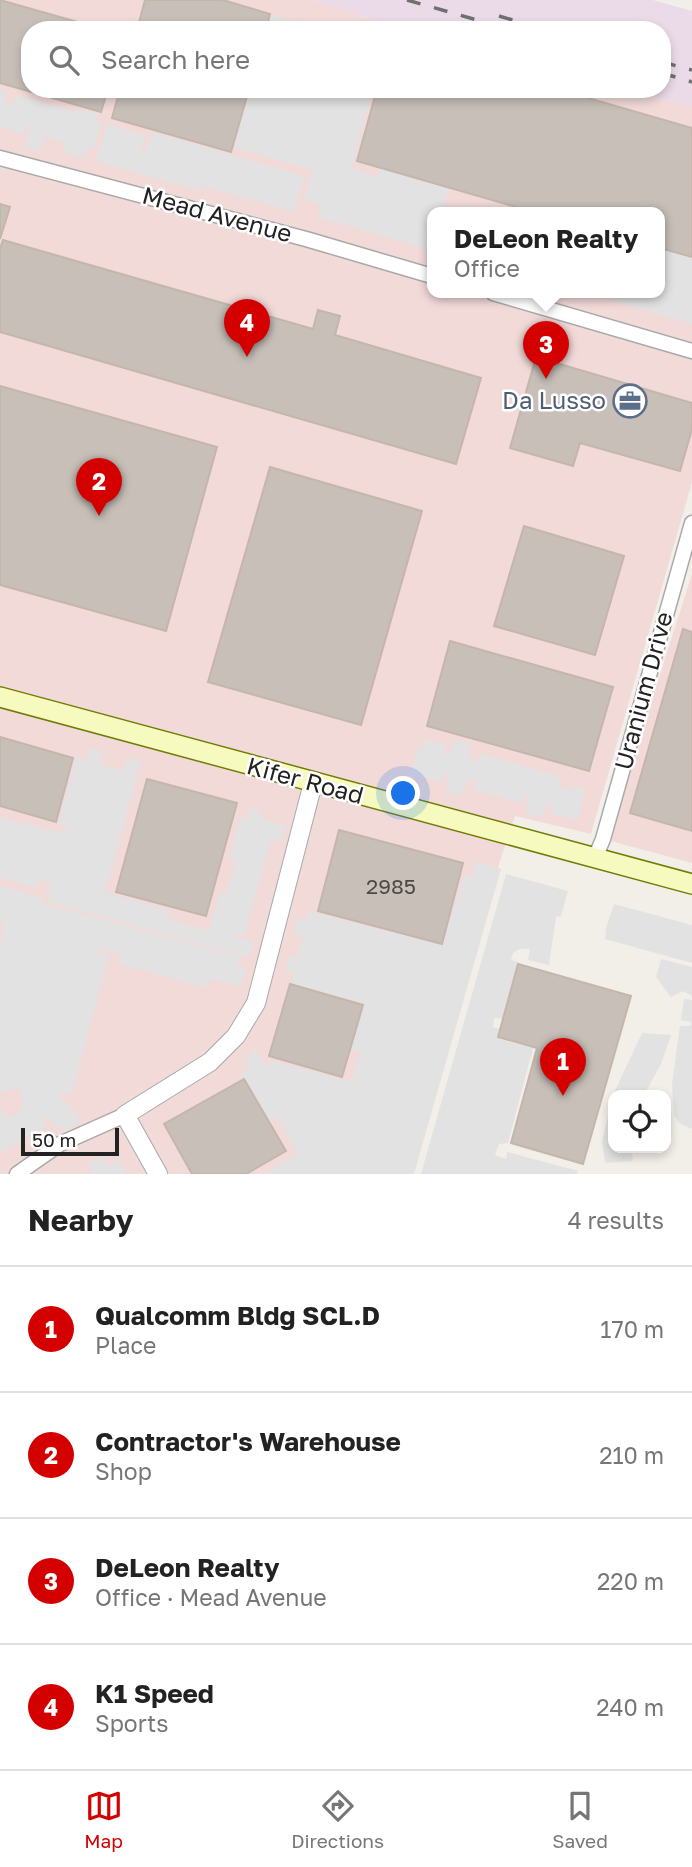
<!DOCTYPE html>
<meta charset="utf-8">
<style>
body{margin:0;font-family:"Golos Text",sans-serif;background:#f6f6f6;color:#222}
.controls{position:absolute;right:21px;bottom:21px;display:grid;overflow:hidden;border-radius:14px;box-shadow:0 4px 10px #0003}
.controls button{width:63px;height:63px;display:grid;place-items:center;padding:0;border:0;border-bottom:2px solid #e0e0e0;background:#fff;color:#222;font:35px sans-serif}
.scale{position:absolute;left:21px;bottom:18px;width:98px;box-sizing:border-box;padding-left:7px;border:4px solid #222;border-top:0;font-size:19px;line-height:24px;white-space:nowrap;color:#222;-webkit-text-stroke:5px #fff;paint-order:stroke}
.you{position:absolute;left:404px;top:794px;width:24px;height:24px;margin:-18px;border:5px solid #fff;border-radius:50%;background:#1a73e8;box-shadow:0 0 0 10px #1a73e833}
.badge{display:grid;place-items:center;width:46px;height:46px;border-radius:50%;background:#d40000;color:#fff;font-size:23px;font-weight:700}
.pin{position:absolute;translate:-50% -58px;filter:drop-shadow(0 2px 4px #0008)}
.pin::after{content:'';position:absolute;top:37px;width:24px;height:21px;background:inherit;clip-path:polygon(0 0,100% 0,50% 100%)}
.popup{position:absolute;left:427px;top:207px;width:238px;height:91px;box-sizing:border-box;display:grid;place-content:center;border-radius:14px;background:#fff;filter:drop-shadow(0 2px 5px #0005);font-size:23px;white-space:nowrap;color:#767676}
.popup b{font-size:26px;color:#222}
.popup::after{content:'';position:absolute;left:50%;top:100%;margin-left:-14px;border:14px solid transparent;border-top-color:#fff}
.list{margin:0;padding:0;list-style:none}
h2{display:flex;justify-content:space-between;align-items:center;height:91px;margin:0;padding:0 28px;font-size:30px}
h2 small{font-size:23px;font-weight:400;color:#767676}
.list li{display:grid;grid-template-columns:46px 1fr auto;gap:21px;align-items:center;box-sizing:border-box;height:126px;padding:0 28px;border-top:2px solid #e0e0e0}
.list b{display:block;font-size:26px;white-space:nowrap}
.list p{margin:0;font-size:23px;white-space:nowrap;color:#767676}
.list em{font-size:23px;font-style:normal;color:#767676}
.icon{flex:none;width:38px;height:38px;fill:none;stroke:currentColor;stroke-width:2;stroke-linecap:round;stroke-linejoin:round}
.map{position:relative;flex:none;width:692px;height:1174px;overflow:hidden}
.search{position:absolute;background:#fff;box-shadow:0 4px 10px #0003;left:21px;right:21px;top:21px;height:77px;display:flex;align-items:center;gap:18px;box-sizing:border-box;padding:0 24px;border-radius:28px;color:#767676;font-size:26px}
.sheet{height:595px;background:#fff}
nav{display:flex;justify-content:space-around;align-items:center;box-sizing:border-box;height:98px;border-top:2px solid #e0e0e0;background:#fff;font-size:19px;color:#767676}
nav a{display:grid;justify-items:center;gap:4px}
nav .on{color:#d40000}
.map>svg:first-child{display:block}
.commercial{fill:#f2dad9;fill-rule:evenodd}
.industrial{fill:#ebdbe8}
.parking{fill:#e2e2e2}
.building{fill:#c7bfb8;stroke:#c4b6ab;stroke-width:2}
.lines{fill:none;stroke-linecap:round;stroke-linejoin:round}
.minor-casing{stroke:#a9a9a9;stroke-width:17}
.tertiary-casing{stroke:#a9a9a9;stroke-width:20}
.secondary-casing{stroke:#707d05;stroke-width:22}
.minor{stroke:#fff;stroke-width:14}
.tertiary{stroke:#fff;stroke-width:18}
.secondary{stroke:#f7fabf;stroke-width:19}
.rail{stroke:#707070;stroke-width:3.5;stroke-dasharray:14 14;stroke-linecap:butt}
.labels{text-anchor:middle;stroke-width:5;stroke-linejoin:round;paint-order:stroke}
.number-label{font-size:21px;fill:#4b4948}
.street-label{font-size:24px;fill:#222;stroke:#fff}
.service-label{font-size:24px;fill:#4e5e75;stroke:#fff;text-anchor:end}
</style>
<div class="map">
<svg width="692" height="1174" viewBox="0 0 692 1174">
<rect width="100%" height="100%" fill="#f2efe9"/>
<g class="commercial">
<path d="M0,0H313L406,30H30V89H613L692,106V482L591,834L515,816L500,861L410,1174H0ZM432,213H660V293H432Z"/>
<path d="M692,574V863L607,840Z"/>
</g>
<path class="industrial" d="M313,0H653L692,11V106L613,89H662V30H406Z"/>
<g class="parking">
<path d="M270,14L323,30H266Z"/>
<path d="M249,89H373L351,169L378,176L381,169L449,189L444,207L463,213H432V250L318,217L321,204L305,200L312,170L233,147Z"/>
<path d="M0,90L6,92L4,102L13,105L17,95L76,112L77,108L98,114L97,122L102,123L94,149L87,148L84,158L64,152L65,142L45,137L39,151L25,147L30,125H26L24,134L0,127Z"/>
<path d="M107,124L145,135L141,150L146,152L152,132L304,176L294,212L203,186L201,191L96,161Z"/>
<path d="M660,249L692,258V324L585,293H660Z"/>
<path d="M425,739L446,745L444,753L446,754L452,750L455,739L470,743L469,756L477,764L481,754L561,777L559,787L571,790L573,786L585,789L577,821L550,813L552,802L546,805L543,818L526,813L528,796L525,795L522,803L474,790L477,781L473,780L466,784L460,796L446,792L449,773L446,772L443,782L411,774L419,747L422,748Z"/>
<path d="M89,748L103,752L100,764L122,770L126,758L141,761L105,892L171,910L169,920L209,931L220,892L227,894L236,862L229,860L240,817L250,819L248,810L259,809L263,819L286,826L281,841L271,839L244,936L236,933L233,937L254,942L249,958L50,902L48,898L51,884L39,880L37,888L0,878V817L58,832L66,829V826L58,824L76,757L86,760Z"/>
<path d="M476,862L501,869L414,1174H263L297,1154L278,1117L270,1122L241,1073L249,1068L245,1059L255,1048L267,1068L271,1060L352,1082L360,1053L351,1050L363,1003L292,984L294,974L286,972L289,956L297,958L303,936L294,933L297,919L306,921L309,911L442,945L464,875L472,877Z"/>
<path d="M506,874L568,891L561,916L556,917L549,965L528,960L530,949H520L513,953L511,960L519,962L504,1019L494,1018L493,1027L501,1029L499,1039L533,1048L508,1143L499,1144L495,1155L506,1159L507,1152L578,1171L577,1174H421Z"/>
<path d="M0,886L42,898L45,904L240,957L238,965L246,969L241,986L212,979L209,980L207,988L119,964L120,954L99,948V952L109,955L71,1095L62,1092L59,1095L81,1120L65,1131L44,1116L42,1117L46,1127L0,1153V1108L9,1118L20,1111L23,1101L22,1093L17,1088L0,1093V946L4,929L0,920Z"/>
<path d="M614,904L692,925V963L605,939L606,928Z"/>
<path d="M661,959L692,967V996L683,991L671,997L656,977Z"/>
<path d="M684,999L692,1000V1129L679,1123L674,1115L672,1084L680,1026H691V1022L681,1020Z"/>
<path d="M642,1033L671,1035L661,1064L644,1095H613Z"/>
<path d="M613,1096V1148H631L633,1161L605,1163L602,1141Z"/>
<path d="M103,1156L108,1166L118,1160L126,1174H94L88,1165Z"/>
</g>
<g class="building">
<path d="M0,0L106,30H30V89H108L101,112L0,83Z"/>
<path d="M145,0H223L270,14L266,30H137Z"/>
<path d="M120,89H249L231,152L112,118Z"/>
<path d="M377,89H557L692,128V257L660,248V213H537L357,161Z"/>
<path d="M0,204L10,207L0,239Z"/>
<path d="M3,240L313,329L318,310L340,316L335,335L481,378L456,464L0,332V249Z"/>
<path d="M536,357L692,403V429L680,471L580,443L573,466L510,448Z"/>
<path d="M0,386L217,447L166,631L0,585Z"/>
<path d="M270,467L422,511L361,725L208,682Z"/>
<path d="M524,526L624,556L595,655L494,626Z"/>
<path d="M683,629L692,632V831L630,813Z"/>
<path d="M450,641L613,687L589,771L427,726Z"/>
<path d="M0,737L73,758L56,822L0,806Z"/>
<path d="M147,779L237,803L206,916L116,892Z"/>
<path d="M339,830L463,863L442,944L318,911Z"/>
<path d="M518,964L631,996L583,1164L511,1143L537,1048L498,1037Z"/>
<path d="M290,984L363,1005L342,1077L269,1056Z"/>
<path d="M244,1079L286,1151L246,1174H192L164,1124Z"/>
</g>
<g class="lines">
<defs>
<g id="minor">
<path d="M0,158L306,239L432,276"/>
<path d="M493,293L692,351"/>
<path d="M595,858L603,839L692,523"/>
<path d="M17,1174L60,1144L125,1115"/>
</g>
<path id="tertiary" d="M158,1174L125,1115L210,1062L236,1036L256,1003L313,783"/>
<path id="secondary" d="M0,697L692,884"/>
</defs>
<use href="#minor" class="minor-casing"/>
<use href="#tertiary" class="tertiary-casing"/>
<use href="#secondary" class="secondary-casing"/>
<use href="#minor" class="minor"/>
<use href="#tertiary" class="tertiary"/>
<use href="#secondary" class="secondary"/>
<g class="rail">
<path d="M407,0L512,30"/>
<path d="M499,16L546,30"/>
<path d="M662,62L692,70"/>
<path d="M662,73L692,82"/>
</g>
</g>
<defs>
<symbol id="office-ring" viewBox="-11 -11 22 22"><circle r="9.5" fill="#fff" stroke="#5c6f8a" stroke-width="1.5"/><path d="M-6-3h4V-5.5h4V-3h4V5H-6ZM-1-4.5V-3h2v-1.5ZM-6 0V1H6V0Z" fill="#5c6f8a"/></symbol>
</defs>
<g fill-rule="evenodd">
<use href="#office-ring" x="611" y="382" width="38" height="38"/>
</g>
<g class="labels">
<g class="number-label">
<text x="391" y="894">2985</text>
</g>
<g class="street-label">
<text transform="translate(217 215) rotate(15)" y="8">Mead Avenue</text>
<text transform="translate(644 691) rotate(-75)" y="8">Uranium Drive</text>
<text transform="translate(305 781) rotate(15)" y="8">Kifer Road</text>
</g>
<g class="service-label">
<text x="606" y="409">Da Lusso</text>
</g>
</g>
</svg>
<div class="controls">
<button><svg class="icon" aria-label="locate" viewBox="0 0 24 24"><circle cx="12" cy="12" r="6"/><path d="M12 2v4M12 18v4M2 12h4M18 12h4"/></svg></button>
</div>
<div class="scale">50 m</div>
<div class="you"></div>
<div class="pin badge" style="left:563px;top:1096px">1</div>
<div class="pin badge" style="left:99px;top:516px">2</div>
<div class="pin badge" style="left:546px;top:379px">3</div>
<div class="popup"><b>DeLeon Realty</b>Office</div>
<div class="pin badge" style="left:247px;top:357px">4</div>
<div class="search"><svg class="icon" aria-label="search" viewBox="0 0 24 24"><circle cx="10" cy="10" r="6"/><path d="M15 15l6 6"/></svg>Search here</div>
</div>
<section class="sheet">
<h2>Nearby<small>4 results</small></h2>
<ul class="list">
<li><span class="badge">1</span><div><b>Qualcomm Bldg SCL.D</b><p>Place</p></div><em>170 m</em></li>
<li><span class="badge">2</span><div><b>Contractor's Warehouse</b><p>Shop</p></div><em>210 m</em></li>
<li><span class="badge">3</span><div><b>DeLeon Realty</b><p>Office · Mead Avenue</p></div><em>220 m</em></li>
<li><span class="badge">4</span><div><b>K1 Speed</b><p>Sports</p></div><em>240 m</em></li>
</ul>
</section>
<nav>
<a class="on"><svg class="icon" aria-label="map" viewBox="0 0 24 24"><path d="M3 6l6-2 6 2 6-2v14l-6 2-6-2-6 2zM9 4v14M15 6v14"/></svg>Map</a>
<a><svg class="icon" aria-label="directions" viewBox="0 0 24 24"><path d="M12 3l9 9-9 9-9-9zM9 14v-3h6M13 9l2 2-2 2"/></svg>Directions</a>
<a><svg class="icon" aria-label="saved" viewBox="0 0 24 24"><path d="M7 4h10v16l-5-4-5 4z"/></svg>Saved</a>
</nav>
